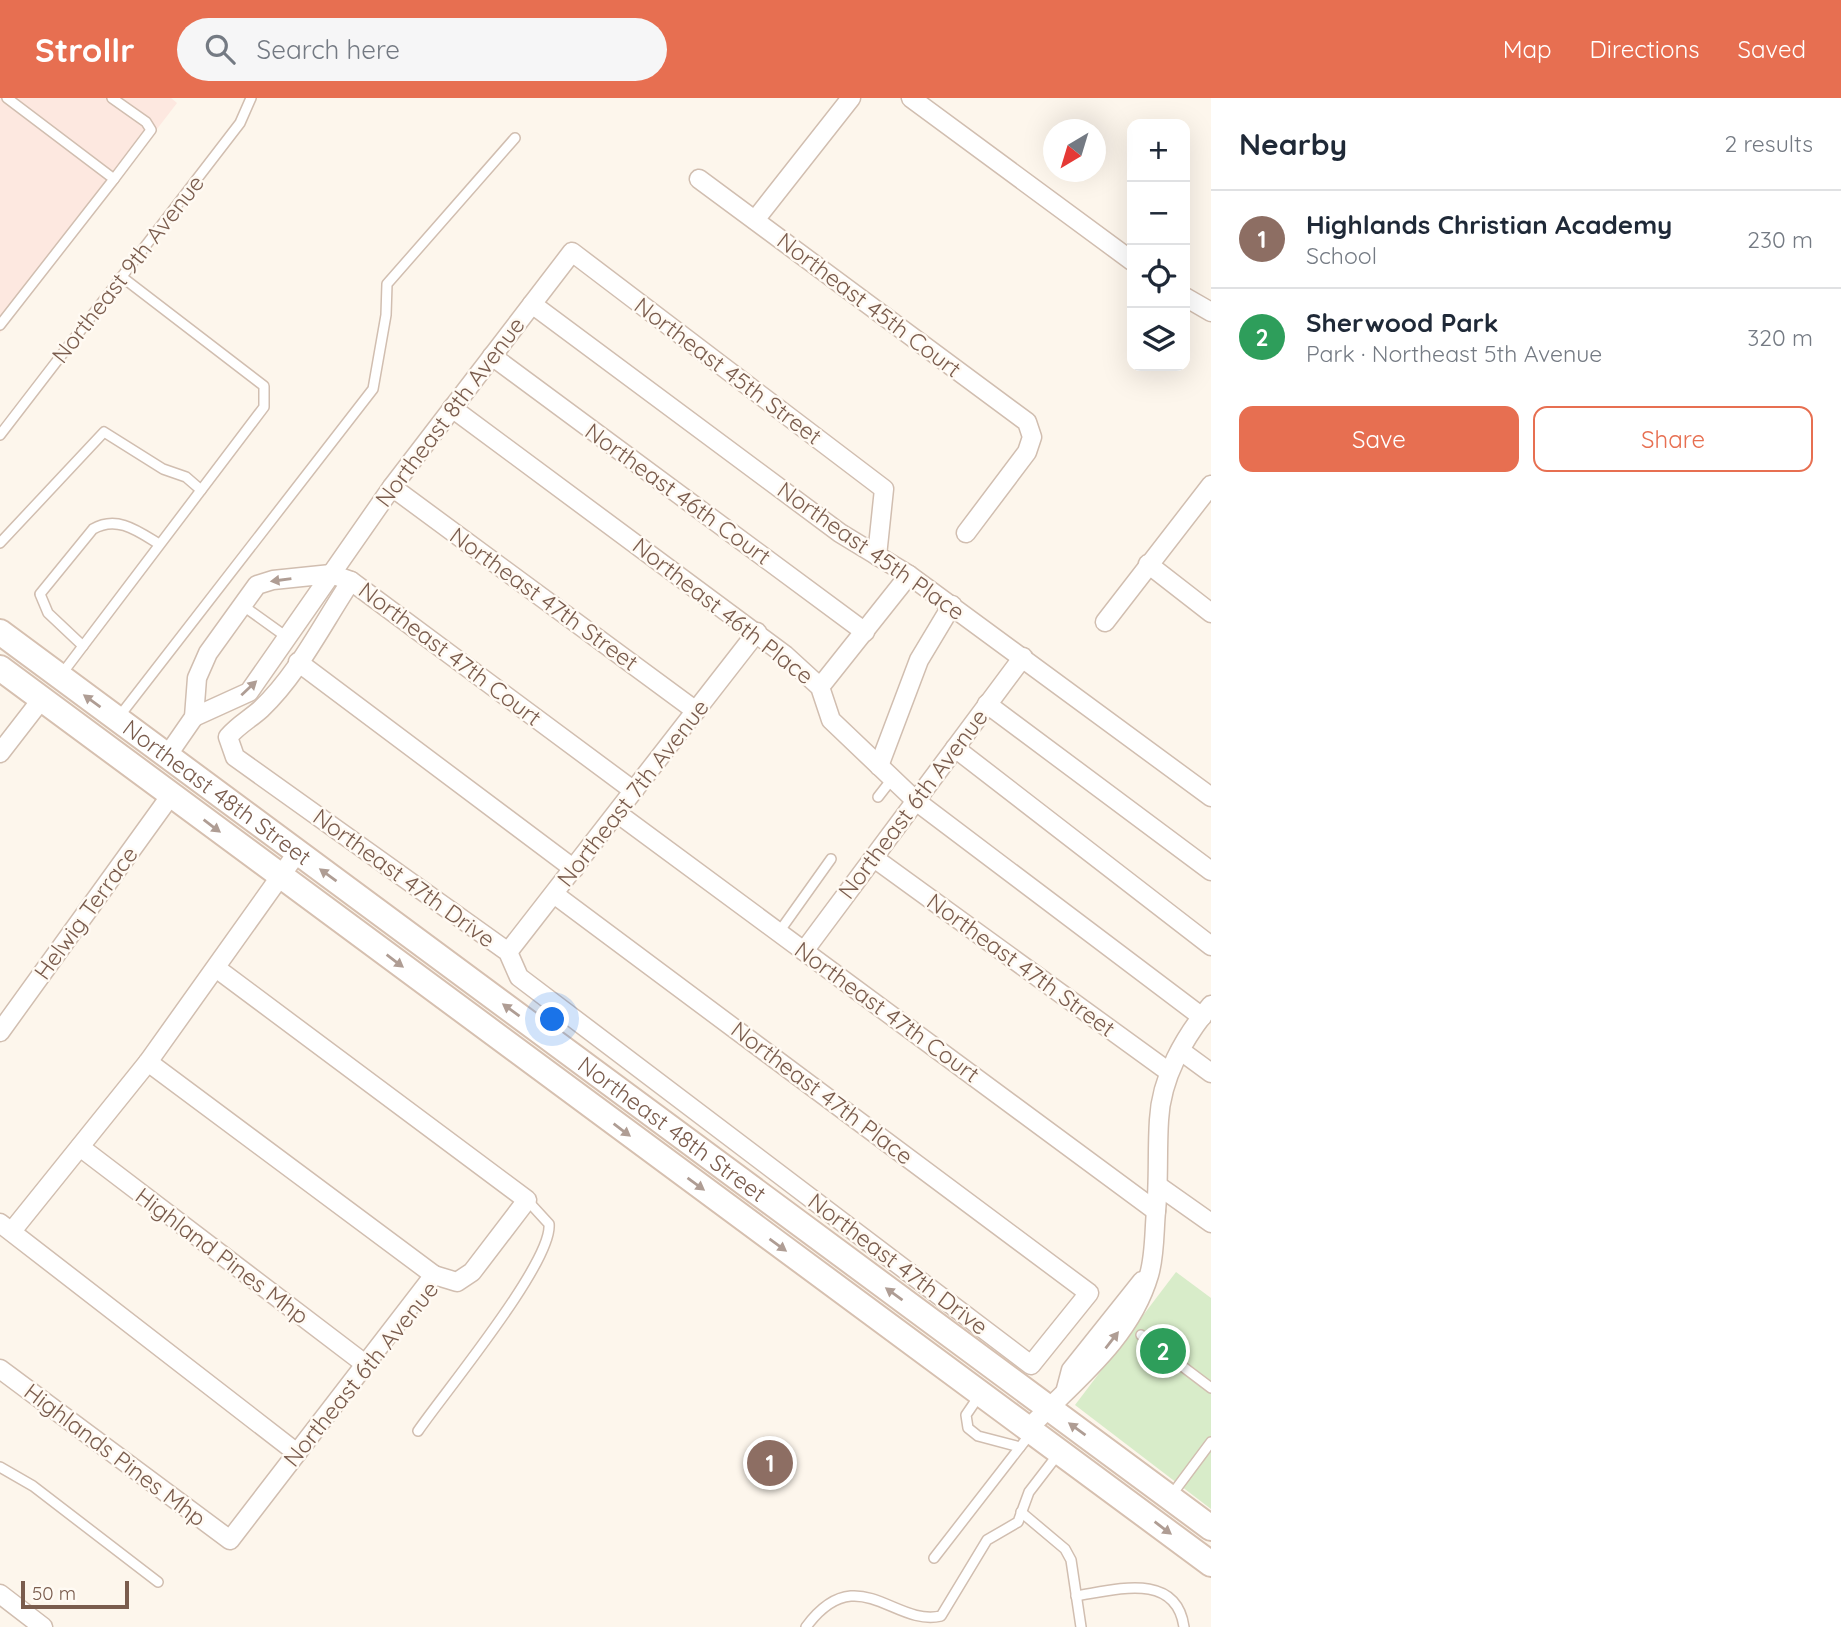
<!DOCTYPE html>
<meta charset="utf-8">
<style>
body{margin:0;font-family:Quicksand,sans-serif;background:#f6f6f7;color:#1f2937}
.controls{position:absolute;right:21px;top:21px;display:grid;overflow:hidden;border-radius:14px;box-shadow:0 7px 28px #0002}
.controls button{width:63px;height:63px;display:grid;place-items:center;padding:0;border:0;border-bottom:2px solid #e0e1e3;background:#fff;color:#1f2937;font:35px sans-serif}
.compass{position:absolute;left:1043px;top:21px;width:63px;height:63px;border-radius:50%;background:#fff;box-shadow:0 7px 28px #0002;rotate:218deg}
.scale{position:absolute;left:21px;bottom:18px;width:108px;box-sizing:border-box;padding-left:7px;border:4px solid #7a5c4d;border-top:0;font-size:19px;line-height:24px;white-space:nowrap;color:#7a5c4d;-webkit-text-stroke:5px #fffaf3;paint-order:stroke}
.you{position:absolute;left:553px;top:922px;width:24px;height:24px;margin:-18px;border:5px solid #fff;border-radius:50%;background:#1a73e8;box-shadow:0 0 0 10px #1a73e833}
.badge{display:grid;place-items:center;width:46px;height:46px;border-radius:50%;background:#e76f51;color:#fff;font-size:23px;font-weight:700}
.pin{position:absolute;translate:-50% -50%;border:4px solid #fff;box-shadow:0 2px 7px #0006}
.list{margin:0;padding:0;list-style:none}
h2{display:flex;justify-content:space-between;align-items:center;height:91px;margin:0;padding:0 28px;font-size:30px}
h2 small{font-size:23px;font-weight:400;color:#747a83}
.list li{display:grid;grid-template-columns:46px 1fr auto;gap:21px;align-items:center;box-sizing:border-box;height:98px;padding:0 28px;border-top:2px solid #e0e1e3}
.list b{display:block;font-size:26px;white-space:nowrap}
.list p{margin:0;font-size:23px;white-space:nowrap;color:#747a83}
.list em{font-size:23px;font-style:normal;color:#747a83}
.actions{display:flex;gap:14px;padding:21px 28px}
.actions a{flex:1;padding:16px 0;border:2px solid #e76f51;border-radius:14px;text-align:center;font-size:24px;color:#e76f51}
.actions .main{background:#e76f51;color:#fff}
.icon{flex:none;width:38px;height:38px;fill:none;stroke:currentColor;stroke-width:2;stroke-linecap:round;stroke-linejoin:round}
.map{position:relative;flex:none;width:1211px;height:1529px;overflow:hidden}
header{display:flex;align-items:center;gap:42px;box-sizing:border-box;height:98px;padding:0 35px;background:#e76f51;color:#fff}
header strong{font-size:33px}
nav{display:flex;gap:38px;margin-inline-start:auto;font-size:24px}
.search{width:490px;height:63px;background:#f6f6f7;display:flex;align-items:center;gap:18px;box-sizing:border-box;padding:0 24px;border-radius:38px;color:#747a83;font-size:26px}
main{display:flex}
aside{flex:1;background:#fff}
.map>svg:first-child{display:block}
.commercial{fill:#fde8e0}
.green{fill:#d8ecc9}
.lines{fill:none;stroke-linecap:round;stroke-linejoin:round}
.lane-casing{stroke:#d1beb0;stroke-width:12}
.street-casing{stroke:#d1beb0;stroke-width:21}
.secondary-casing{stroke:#d6c0b0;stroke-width:28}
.lane{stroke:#fff;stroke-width:9}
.street{stroke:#fff;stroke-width:18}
.secondary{stroke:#fff;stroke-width:24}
.oneway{fill:#af9d94}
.labels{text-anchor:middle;stroke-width:5;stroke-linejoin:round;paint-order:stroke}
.street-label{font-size:23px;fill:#7a5c4d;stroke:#fffaf3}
</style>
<header>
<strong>Strollr</strong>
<div class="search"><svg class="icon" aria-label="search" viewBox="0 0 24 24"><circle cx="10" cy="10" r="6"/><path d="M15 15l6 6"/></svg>Search here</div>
<nav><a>Map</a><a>Directions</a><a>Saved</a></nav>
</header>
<main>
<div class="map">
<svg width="1211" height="1529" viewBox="0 0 1211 1529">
<rect width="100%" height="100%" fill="#fdf6ec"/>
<path class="commercial" d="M0,0H171L177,5L0,235Z"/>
<path class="green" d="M1176,1174L1211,1200V1411L1075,1307Z"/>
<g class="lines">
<defs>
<g id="lane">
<path d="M112,0L146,24L151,32L114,81"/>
<path d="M0,227L114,81L7,0"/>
<path d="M0,337L240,25L251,0"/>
<path d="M0,445L104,334L163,371L186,379L201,392"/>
<path d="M242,507L288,540"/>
<path d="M83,548L48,515L40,496L93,431C117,417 138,433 159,446"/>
<path d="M61,577L264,309V288L122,179"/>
<path d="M118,620L373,291L386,217L387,186L515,40"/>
<path d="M878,699L892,681"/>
<path d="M779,834L831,761"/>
<path d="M1141,1237L1211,1290"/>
<path d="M979,1298L966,1317L968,1330L978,1338L1020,1349"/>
<path d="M418,1333C444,1295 553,1164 549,1126L527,1102"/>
<path d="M0,1369L33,1388L158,1484"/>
<path d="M1170,1399L1211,1344"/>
<path d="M1021,1414L1065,1451L1071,1462L1081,1529"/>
<path d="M934,1460L1031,1335"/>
<path d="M1076,1498C1115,1492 1176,1473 1184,1529"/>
<path d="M806,1529C857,1460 894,1529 941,1518L987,1442L1018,1424L1029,1394L1059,1355"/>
</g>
<g id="street">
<path d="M911,0L1132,163"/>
<path d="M699,81L1027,324L1032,339L1027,354L966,435"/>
<path d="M755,122L851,0"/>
<path d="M1185,199L1211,214"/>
<path d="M532,206L840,435L909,477L1211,699"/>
<path d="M492,258L865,534"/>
<path d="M452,310L785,557L820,589L831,622L916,703L1202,919"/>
<path d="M392,389L696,613"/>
<path d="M1148,466L1211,515"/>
<path d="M351,483C323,525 298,576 261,611C250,621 238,627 228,639L235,659L508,854L519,879L1031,1267L1089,1195L554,796"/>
<path d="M1105,524L1211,387"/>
<path d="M298,564L574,771"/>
<path d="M820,589L909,477"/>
<path d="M987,606L1211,773"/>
<path d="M194,619L249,594L392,389L572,154L884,391L877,458"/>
<path d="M955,650L1211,848"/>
<path d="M0,655L41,602"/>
<path d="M167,658L194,619L197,580L208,555L257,487L273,482L331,476L351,483L634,693"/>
<path d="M879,668L919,562L952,507"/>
<path d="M617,715L1156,1113"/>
<path d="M874,760L1169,974"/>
<path d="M804,853L1023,559"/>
<path d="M508,854L757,534"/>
<path d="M0,934L171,697"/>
<path d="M1181,953L1211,975"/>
<path d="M148,964L434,1177"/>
<path d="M80,1049L365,1266"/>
<path d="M1160,1089L1211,1125"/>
<path d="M0,1125L297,1355"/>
<path d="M12,1133L148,964L297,755"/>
<path d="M0,1271L230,1442L434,1177L457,1184L472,1174L527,1102L216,870"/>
<path d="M1066,1291L1071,1272L1142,1183"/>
<path d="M1028,1331C1073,1284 1130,1242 1149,1177C1155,1157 1154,1134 1156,1113C1159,1083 1157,1053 1159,1022C1161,980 1184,939 1211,907"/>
<path d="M0,1496L43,1529"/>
</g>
<g id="secondary">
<path id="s1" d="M0,534L1211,1430"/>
<path d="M0,570L1211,1466"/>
</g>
</defs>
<use href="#lane" class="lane-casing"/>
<use href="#street" class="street-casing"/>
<use href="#secondary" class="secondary-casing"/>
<use href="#lane" class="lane"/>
<use href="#street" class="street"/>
<use href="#secondary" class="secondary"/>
</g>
<defs><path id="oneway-solid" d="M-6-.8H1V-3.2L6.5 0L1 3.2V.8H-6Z" transform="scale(1.75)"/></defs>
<g class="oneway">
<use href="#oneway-solid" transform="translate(281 482) rotate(172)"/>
<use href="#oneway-solid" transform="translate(249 590) rotate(-43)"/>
<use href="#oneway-solid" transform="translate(92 603) rotate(-144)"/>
<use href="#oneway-solid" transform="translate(212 728) rotate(37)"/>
<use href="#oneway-solid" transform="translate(328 777) rotate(-144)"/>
<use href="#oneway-solid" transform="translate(395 863) rotate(37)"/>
<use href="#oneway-solid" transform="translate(511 912) rotate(-144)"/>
<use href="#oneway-solid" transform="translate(622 1032) rotate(37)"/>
<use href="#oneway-solid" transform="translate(696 1086) rotate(36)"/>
<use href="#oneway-solid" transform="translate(778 1147) rotate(36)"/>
<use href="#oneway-solid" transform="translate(894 1196) rotate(-144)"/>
<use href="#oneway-solid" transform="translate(1112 1242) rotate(-52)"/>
<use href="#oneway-solid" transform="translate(1077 1331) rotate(-144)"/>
<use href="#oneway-solid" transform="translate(1163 1430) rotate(37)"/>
</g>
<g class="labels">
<g class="street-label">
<text transform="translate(128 171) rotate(-52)" y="8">Northeast 9th Avenue</text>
<text transform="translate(869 207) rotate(37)" y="8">Northeast 45th Court</text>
<text transform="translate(728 273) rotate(37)" y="8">Northeast 45th Street</text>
<text transform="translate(450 314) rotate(-53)" y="8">Northeast 8th Avenue</text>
<text transform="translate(678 396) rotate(36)" y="8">Northeast 46th Court</text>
<text transform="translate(871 453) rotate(35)" y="8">Northeast 45th Place</text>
<text transform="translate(544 501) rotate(36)" y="8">Northeast 47th Street</text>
<text transform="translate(723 513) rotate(38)" y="8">Northeast 46th Place</text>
<text transform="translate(450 556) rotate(37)" y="8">Northeast 47th Court</text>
<text dy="8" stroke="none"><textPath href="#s1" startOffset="270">Northeast 48th Street</textPath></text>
<text transform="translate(633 695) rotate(-52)" y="8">Northeast 7th Avenue</text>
<text transform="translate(913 706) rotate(-53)" y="8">Northeast 6th Avenue</text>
<text transform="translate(404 780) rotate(36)" y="8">Northeast 47th Drive</text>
<text transform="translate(86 815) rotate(-54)" y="8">Helwig Terrace</text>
<text transform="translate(1021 867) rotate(36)" y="8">Northeast 47th Street</text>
<text transform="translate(887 914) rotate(36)" y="8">Northeast 47th Court</text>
<text transform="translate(822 995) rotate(37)" y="8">Northeast 47th Place</text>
<text dy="8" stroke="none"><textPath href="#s1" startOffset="836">Northeast 48th Street</textPath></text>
<text transform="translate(222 1158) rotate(37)" y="8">Highland Pines Mhp</text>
<text transform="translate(898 1166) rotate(37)" y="8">Northeast 47th Drive</text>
<text transform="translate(361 1276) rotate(-51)" y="8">Northeast 6th Avenue</text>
<text transform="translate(115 1357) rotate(37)" y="8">Highlands Pines Mhp</text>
</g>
</g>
</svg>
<div class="controls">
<button>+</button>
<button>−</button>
<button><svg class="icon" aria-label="locate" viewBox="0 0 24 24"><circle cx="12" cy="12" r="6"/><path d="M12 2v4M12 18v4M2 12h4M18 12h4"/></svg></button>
<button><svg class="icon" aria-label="layers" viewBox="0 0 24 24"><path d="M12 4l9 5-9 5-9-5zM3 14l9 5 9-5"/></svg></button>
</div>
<svg class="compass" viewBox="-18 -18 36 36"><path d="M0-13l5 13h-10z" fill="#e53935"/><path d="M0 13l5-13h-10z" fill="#747a83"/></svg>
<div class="scale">50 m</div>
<div class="you"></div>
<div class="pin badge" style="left:770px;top:1365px;background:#8d6e63">1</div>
<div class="pin badge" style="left:1163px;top:1253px;background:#2e9e5b">2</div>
</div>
<aside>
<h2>Nearby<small>2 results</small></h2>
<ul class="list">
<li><span class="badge" style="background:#8d6e63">1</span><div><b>Highlands Christian Academy</b><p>School</p></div><em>230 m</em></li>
<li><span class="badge" style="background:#2e9e5b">2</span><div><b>Sherwood Park</b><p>Park · Northeast 5th Avenue</p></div><em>320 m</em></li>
</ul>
<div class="actions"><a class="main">Save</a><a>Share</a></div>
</aside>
</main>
